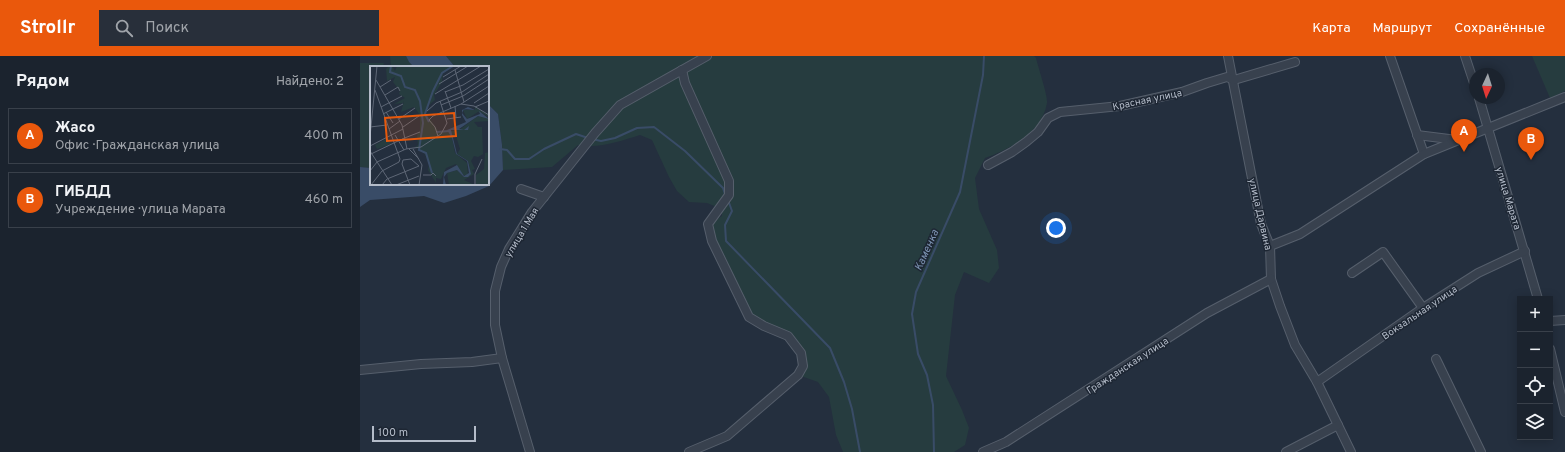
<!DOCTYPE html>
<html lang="ru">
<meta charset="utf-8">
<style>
body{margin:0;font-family:Overpass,sans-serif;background:#282f3a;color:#f1f3f6}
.controls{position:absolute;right:12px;bottom:12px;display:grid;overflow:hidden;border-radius:0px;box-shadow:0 2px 10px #0003}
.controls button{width:36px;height:36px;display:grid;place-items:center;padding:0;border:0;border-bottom:1px solid #39404a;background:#1b232e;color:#f1f3f6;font:20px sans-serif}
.compass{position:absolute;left:1109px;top:12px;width:36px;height:36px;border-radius:50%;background:#1b232e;box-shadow:0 2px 10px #0003;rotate:184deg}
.scale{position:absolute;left:12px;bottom:10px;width:104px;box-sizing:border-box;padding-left:4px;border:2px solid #b4bcc9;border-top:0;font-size:11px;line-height:14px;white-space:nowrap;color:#b4bcc9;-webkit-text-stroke:3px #1d2633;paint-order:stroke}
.you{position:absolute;left:696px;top:172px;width:14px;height:14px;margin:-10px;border:3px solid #fff;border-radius:50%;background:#1a73e8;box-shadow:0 0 0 6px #1a73e833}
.badge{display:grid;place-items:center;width:26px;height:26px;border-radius:50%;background:#ea580c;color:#fff;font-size:13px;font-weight:700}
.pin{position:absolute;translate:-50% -33px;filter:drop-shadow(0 1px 2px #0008)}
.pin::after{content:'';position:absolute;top:21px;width:14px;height:12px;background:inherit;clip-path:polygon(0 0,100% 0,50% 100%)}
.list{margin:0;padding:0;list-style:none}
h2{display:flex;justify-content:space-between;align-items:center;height:52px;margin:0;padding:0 16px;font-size:17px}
h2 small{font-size:13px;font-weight:400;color:#a0a4aa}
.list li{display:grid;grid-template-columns:26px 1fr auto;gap:12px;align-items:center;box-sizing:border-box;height:56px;margin:0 8px 8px;padding:0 8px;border:1px solid #39404a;border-radius:0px}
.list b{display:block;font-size:15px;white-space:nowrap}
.list p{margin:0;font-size:13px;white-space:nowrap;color:#a0a4aa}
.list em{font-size:13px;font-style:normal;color:#a0a4aa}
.icon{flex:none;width:22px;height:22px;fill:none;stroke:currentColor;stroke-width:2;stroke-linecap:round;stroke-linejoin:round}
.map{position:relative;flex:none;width:1205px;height:396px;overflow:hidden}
header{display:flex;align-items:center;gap:24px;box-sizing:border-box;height:56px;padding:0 20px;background:#ea580c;color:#fff}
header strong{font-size:19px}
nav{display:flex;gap:22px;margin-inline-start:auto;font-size:14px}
.search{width:280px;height:36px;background:#282f3a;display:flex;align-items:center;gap:10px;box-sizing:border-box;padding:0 14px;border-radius:0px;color:#a0a4aa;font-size:15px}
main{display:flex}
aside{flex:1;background:#1b232e}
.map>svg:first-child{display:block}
.green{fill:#263c3f}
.water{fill:#394c67}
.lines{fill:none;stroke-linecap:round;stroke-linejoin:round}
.stream{stroke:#394c67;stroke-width:2}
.minor-casing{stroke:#565f6c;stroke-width:10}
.minor{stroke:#38414e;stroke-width:8}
.labels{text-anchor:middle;stroke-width:3;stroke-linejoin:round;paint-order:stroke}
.street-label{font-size:10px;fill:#b4bcc9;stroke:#1d2633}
.water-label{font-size:11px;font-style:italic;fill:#7c92b1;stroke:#1d2633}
.inset-river{fill:none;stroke:#394c67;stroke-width:2}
.inset-road{fill:none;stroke:#5e6776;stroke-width:1}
.view{fill:#e8590c;fill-opacity:0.15;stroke:#e8590c;stroke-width:2}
.inset-edge{fill:none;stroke:#b4bcc9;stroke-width:2}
</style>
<header>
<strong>Strollr</strong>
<div class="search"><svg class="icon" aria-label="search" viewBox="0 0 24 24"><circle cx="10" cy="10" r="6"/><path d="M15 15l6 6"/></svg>Поиск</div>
<nav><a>Карта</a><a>Маршрут</a><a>Сохранённые</a></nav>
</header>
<main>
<aside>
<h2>Рядом<small>Найдено: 2</small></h2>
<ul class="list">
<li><span class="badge">A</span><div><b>Жасо</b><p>Офис · Гражданская улица</p></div><em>400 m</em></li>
<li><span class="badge">B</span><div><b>ГИБДД</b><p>Учреждение · улица Марата</p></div><em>460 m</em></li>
</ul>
</aside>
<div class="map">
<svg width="1205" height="396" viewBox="0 0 1205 396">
<rect width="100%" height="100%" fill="#242f3e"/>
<g class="green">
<path d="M30,0H46L49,6L54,11H31Z"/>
<path d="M86,0H674L676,2C678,11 688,40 687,47C682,77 650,93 625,102L615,122L619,153L637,194L639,212L629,227L604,216L595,239L586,320L602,354L609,372L605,389L594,396H483L476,379L469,341L458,326L438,319L443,310L435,288L389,261L348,168L362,160V153L347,147L329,146L317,135L309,121L292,84L280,79C260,85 240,93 218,89L192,111L143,114L142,89L138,58L128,48V11H95Z"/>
<path d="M1172,0H1205V35L1190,42Z"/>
<path d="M0,7H24L23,11H11V45L9,47L11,49V112L0,111Z"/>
</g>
<g class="water">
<path d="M46,0H86L95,11H54L49,6Z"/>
<path d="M128,48L138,58L142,89L143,114L129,130L106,140L84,147L64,140L10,144L0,151V111L11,112V128H128Z"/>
</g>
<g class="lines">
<g class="stream">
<path d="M232,83L241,85L255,82L277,72L294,71L325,95L363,132L365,138"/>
<path d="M140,93L147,94L155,103H169L184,93L216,78L228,82"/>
<path d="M368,144L372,155L365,169L366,185L470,292L484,326L492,353L500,396"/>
<path d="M574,396L573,349L567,319L558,298L552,258L556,236L600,136L623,19L624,0"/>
</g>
<defs>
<g id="minor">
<path d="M868,0L901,168L910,190L911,223L920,250L935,289L957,326L991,396"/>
<path d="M1030,0L1064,98"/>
<path d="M1105,0L1115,30"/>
<path d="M322,14L325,27L369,125V139L348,168L352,185L389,261L404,270L428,280L441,297L443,310L438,319L367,380L329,396"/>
<path d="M1119,42L1178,243"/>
<path d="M1057,79L1097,84"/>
<path d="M628,109L652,96L666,86L678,76L688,62L700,56L760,50L822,36L847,27L867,21L874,24L935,6"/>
<path d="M161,133L184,141"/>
<path d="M910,190L940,178L1064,98L1205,41"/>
<path d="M992,217L1023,196L1063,252"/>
<path d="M1190,265L1205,264"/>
<path d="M1190,293L1205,356"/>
<path d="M1076,303L1121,396"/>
<path d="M0,314L61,308L112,306L142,302"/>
<path d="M957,326L1063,252L1118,217L1165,195"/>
<path d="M170,396L142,302L135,269V235L141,211L149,193L172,156L235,77L260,49L347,0"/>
<path d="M623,396L646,386L847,257L911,223"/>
<path d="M926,396L978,369"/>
</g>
</defs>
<use href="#minor" class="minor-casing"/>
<use href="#minor" class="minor"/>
</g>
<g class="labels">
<g class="street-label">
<text transform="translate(787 43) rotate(-12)" y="4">Красная улица</text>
<text transform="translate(1149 142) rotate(73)" y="4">улица Марата</text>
<text transform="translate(901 158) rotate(77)" y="4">улица Дарвина</text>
<text transform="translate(161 176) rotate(-59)" y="4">улица 1 Мая</text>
<text transform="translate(1059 256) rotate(-34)" y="4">Вокзальная улица</text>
<text transform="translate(767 309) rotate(-33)" y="4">Гражданская улица</text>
</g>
<g class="water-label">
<text transform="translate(566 194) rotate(-66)" y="4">Каменка</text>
</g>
</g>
<g transform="translate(10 10)">
<rect width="119" height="119" fill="#242f3e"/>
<path d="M19,0H22L25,5L27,0H84L73,7L72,16L64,29L65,34L59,39L56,47L69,66L77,64L82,71L85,87L97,97L98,110L93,109L86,98L76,102L71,113L66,112V117L58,104L59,98L54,86L45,81L48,79L47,69L50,65V49L44,41L31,46L34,35L33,37L24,38L35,32L29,28L30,25L23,16L25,11L17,15L16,3ZM105,41L119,49V51L112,47L108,46L97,53L93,44H105ZM108,50L119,53V55L104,56L108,61H112L113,88L108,91L104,90L101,95L105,103L102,104L104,108L94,114L105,119H79L77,107L87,104L94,111L100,110V102L98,95L87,88L90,83L86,70L84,71L80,65L89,64ZM18,72L21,78L7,83L5,79ZM119,86V119H106V109L114,103L115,87Z" fill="#263c3f"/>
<path d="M98,41L105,44L94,43L92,47L97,53L110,48L109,45L119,53L108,50L89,63L94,64L99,60L98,64H81L87,88L98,95L101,108L98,111H94L87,104L77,107L74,111L76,119H73L74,106L87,99L94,110L99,107L97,95L86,88L82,72L77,64L96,56L92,49V44Z" fill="#394c67"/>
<path class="inset-river" d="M21,0L20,6L31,10L35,21L45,24L50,35L53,57L49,84L56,87L62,107M59,56L55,48L63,25L72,7L83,0M67,66L79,65"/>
<path class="inset-road" d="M85,4L94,36M73,11L91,0M6,14L32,59L37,83M69,18L98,0M10,21L21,14M5,24L30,93L29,96M75,25L81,42M75,26L93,19L119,3M65,28L111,0M15,29L28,21L30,25M104,37L119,27M91,38L104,40L119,49M71,39L93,30L119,13M85,40L86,52M11,41L32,30M105,41L119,35M57,45L66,37L92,26L119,8M16,46L23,57M13,48L33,38M29,53L45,42M77,53L91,51M0,61L17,59M33,61L49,50M19,63L30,55M25,69L34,84M68,70L65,61L59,54L63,50L91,38L119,20M0,71L7,0M32,73L50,66M0,80L33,63M39,83L49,93M43,83L52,99L49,119M0,85L22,119M1,88L28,75M33,94L32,98L40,119M33,94L41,93L49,100M0,105L7,96L36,83L51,81L71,68L77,57L70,35M53,109H61L63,107L66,110M1,119L12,105L29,96M12,119L17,113L49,100M26,119L49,110M105,119V108L112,93"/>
<path class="view" d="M84,47L86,70L17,75L15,52Z"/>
<rect width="119" height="119" class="inset-edge"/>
</g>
</svg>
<div class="controls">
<button>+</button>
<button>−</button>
<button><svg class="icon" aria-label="locate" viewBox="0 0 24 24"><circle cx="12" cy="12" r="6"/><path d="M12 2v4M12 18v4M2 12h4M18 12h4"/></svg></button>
<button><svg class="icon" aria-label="layers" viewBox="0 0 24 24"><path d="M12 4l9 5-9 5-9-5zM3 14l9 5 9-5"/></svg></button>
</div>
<svg class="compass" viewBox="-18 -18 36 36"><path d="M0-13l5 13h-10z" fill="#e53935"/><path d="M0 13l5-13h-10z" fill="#a0a4aa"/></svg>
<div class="scale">100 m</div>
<div class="you"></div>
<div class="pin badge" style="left:1104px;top:96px">A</div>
<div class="pin badge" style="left:1171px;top:104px">B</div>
</div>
</main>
